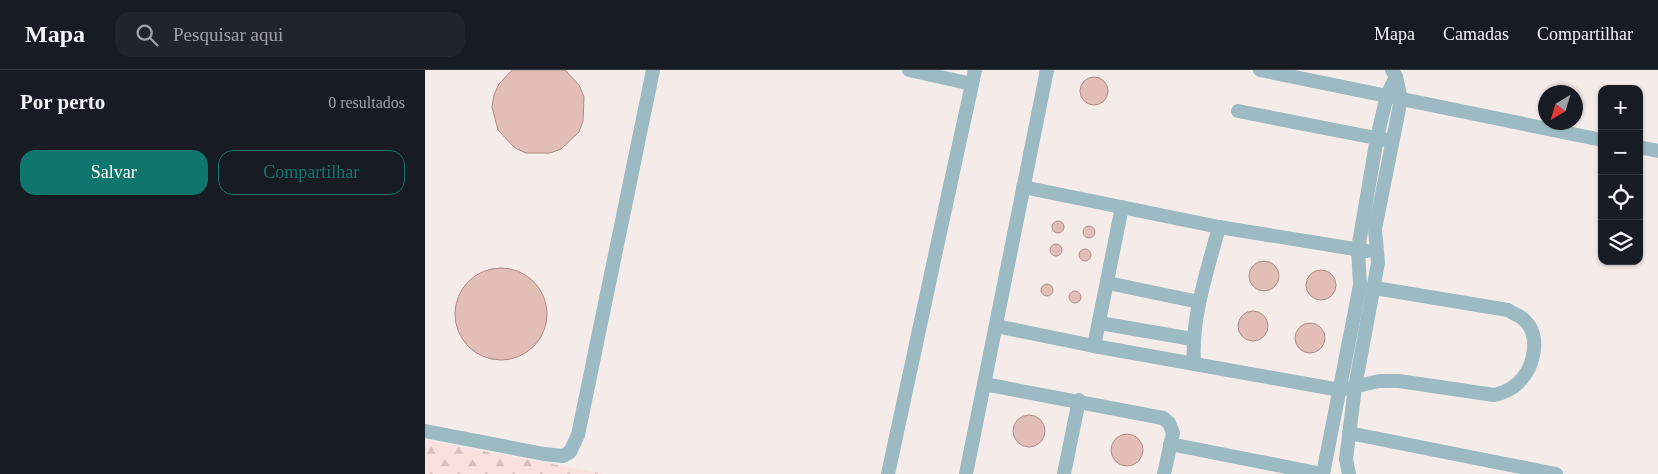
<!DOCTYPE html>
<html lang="pt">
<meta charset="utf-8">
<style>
body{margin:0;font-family:Georgia,serif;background:#20242c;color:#f1f3f6}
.controls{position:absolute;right:15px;top:15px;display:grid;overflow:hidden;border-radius:10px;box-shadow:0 1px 4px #0004}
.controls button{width:45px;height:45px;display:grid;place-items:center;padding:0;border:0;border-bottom:1px solid #363941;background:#171b24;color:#f1f3f6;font:25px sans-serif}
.compass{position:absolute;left:1113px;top:15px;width:45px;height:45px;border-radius:50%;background:#171b24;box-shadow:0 1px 4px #0004;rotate:218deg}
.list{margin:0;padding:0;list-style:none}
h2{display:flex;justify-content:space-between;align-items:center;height:65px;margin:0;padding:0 20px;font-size:21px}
h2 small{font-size:16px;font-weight:400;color:#9ea1a6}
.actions{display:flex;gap:10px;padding:15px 20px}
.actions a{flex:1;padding:11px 0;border:1px solid #0f766e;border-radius:15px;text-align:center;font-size:18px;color:#0f766e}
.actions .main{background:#0f766e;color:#fff}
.icon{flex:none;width:28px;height:28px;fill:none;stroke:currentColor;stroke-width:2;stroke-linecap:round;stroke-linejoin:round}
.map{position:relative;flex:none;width:1233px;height:404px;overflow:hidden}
header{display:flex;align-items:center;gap:30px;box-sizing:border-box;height:70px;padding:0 25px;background:#171b24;border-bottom:1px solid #363941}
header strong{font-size:24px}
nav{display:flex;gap:28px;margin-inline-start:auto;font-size:18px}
.search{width:350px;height:45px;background:#20242c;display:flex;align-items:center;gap:12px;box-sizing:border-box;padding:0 18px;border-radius:15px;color:#9ea1a6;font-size:19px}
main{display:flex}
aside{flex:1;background:#171b24}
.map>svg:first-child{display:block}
.built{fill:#f5ecea;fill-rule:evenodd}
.forest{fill:url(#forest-firs)}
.building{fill:#e2beb7;stroke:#ae8c85}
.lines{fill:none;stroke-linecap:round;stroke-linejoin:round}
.minor{stroke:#9bbac3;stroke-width:14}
</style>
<header>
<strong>Mapa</strong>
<div class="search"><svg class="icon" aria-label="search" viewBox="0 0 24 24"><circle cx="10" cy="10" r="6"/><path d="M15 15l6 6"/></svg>Pesquisar aqui</div>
<nav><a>Mapa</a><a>Camadas</a><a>Compartilhar</a></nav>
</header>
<main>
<aside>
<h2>Por perto<small>0 resultados</small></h2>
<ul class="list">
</ul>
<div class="actions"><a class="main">Salvar</a><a>Compartilhar</a></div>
</aside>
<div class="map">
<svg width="1233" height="404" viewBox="0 0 1233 404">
<defs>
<pattern id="forest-firs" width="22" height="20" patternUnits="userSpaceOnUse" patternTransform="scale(1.25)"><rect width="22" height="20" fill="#fae1dd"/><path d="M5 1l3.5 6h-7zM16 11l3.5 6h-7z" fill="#d6c0bd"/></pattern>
</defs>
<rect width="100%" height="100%" fill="#f9f9f9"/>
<path class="built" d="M0,0H1233V404H0ZM1177,19H1214V191H1177ZM1120,22H1150V52H1120Z"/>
<path class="forest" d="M0,370L180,404H0Z"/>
<g class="building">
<path d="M87,0H140L154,15L159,27L158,51L154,62L136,79L125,83H101L90,78L73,60L67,37L69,25L74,14Z"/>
<circle cx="669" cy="21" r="14"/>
<circle cx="633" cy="157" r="6"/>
<circle cx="664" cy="162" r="6"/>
<circle cx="631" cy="180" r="6"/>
<circle cx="660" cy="185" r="6"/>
<circle cx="839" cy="206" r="15"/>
<circle cx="76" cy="244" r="46"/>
<circle cx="896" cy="215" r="15"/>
<circle cx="622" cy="220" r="6"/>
<circle cx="650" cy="227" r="6"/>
<circle cx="828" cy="256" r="15"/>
<circle cx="885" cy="268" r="15"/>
<circle cx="604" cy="361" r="16"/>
<circle cx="702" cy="380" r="16"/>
</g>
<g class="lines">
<g class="minor">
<path d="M484,0L547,14"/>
<path d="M835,0L1177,70"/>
<path d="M813,41L961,70"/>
<path d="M1214,77L1233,81"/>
<path d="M598,117L794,157L942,181"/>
<path d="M683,213L774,232"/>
<path d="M675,253L767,269"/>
<path d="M571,256L669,276L915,320L954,311H974L1069,325C1078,323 1086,320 1093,313C1110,297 1117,264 1097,248C1093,245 1087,243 1083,240L950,218"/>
<path d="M669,276L697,137"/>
<path d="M769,294C766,247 782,202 794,157"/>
<path d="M559,314L738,348L744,353L748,363L739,404"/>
<path d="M0,361L119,384L138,386L145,382L153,365L228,0"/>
<path d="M924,363L1131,404"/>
<path d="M745,374L897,404"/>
<path d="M463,404L550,0"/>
<path d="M541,404L622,0"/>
<path d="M639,404L654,330"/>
<path d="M898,404L935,215L933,179L952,68L962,25L971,7"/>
<path d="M924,404L921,389L930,317L953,193L950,159L976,29L971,7L967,0"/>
</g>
</g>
</svg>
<div class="controls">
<button>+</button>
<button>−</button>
<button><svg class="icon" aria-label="locate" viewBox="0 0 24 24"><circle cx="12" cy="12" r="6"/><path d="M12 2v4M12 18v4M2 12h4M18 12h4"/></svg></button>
<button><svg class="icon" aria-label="layers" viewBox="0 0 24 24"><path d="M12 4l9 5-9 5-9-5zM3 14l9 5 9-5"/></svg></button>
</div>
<svg class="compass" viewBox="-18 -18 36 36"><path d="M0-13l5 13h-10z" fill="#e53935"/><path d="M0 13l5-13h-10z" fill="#9ea1a6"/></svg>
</div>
</main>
